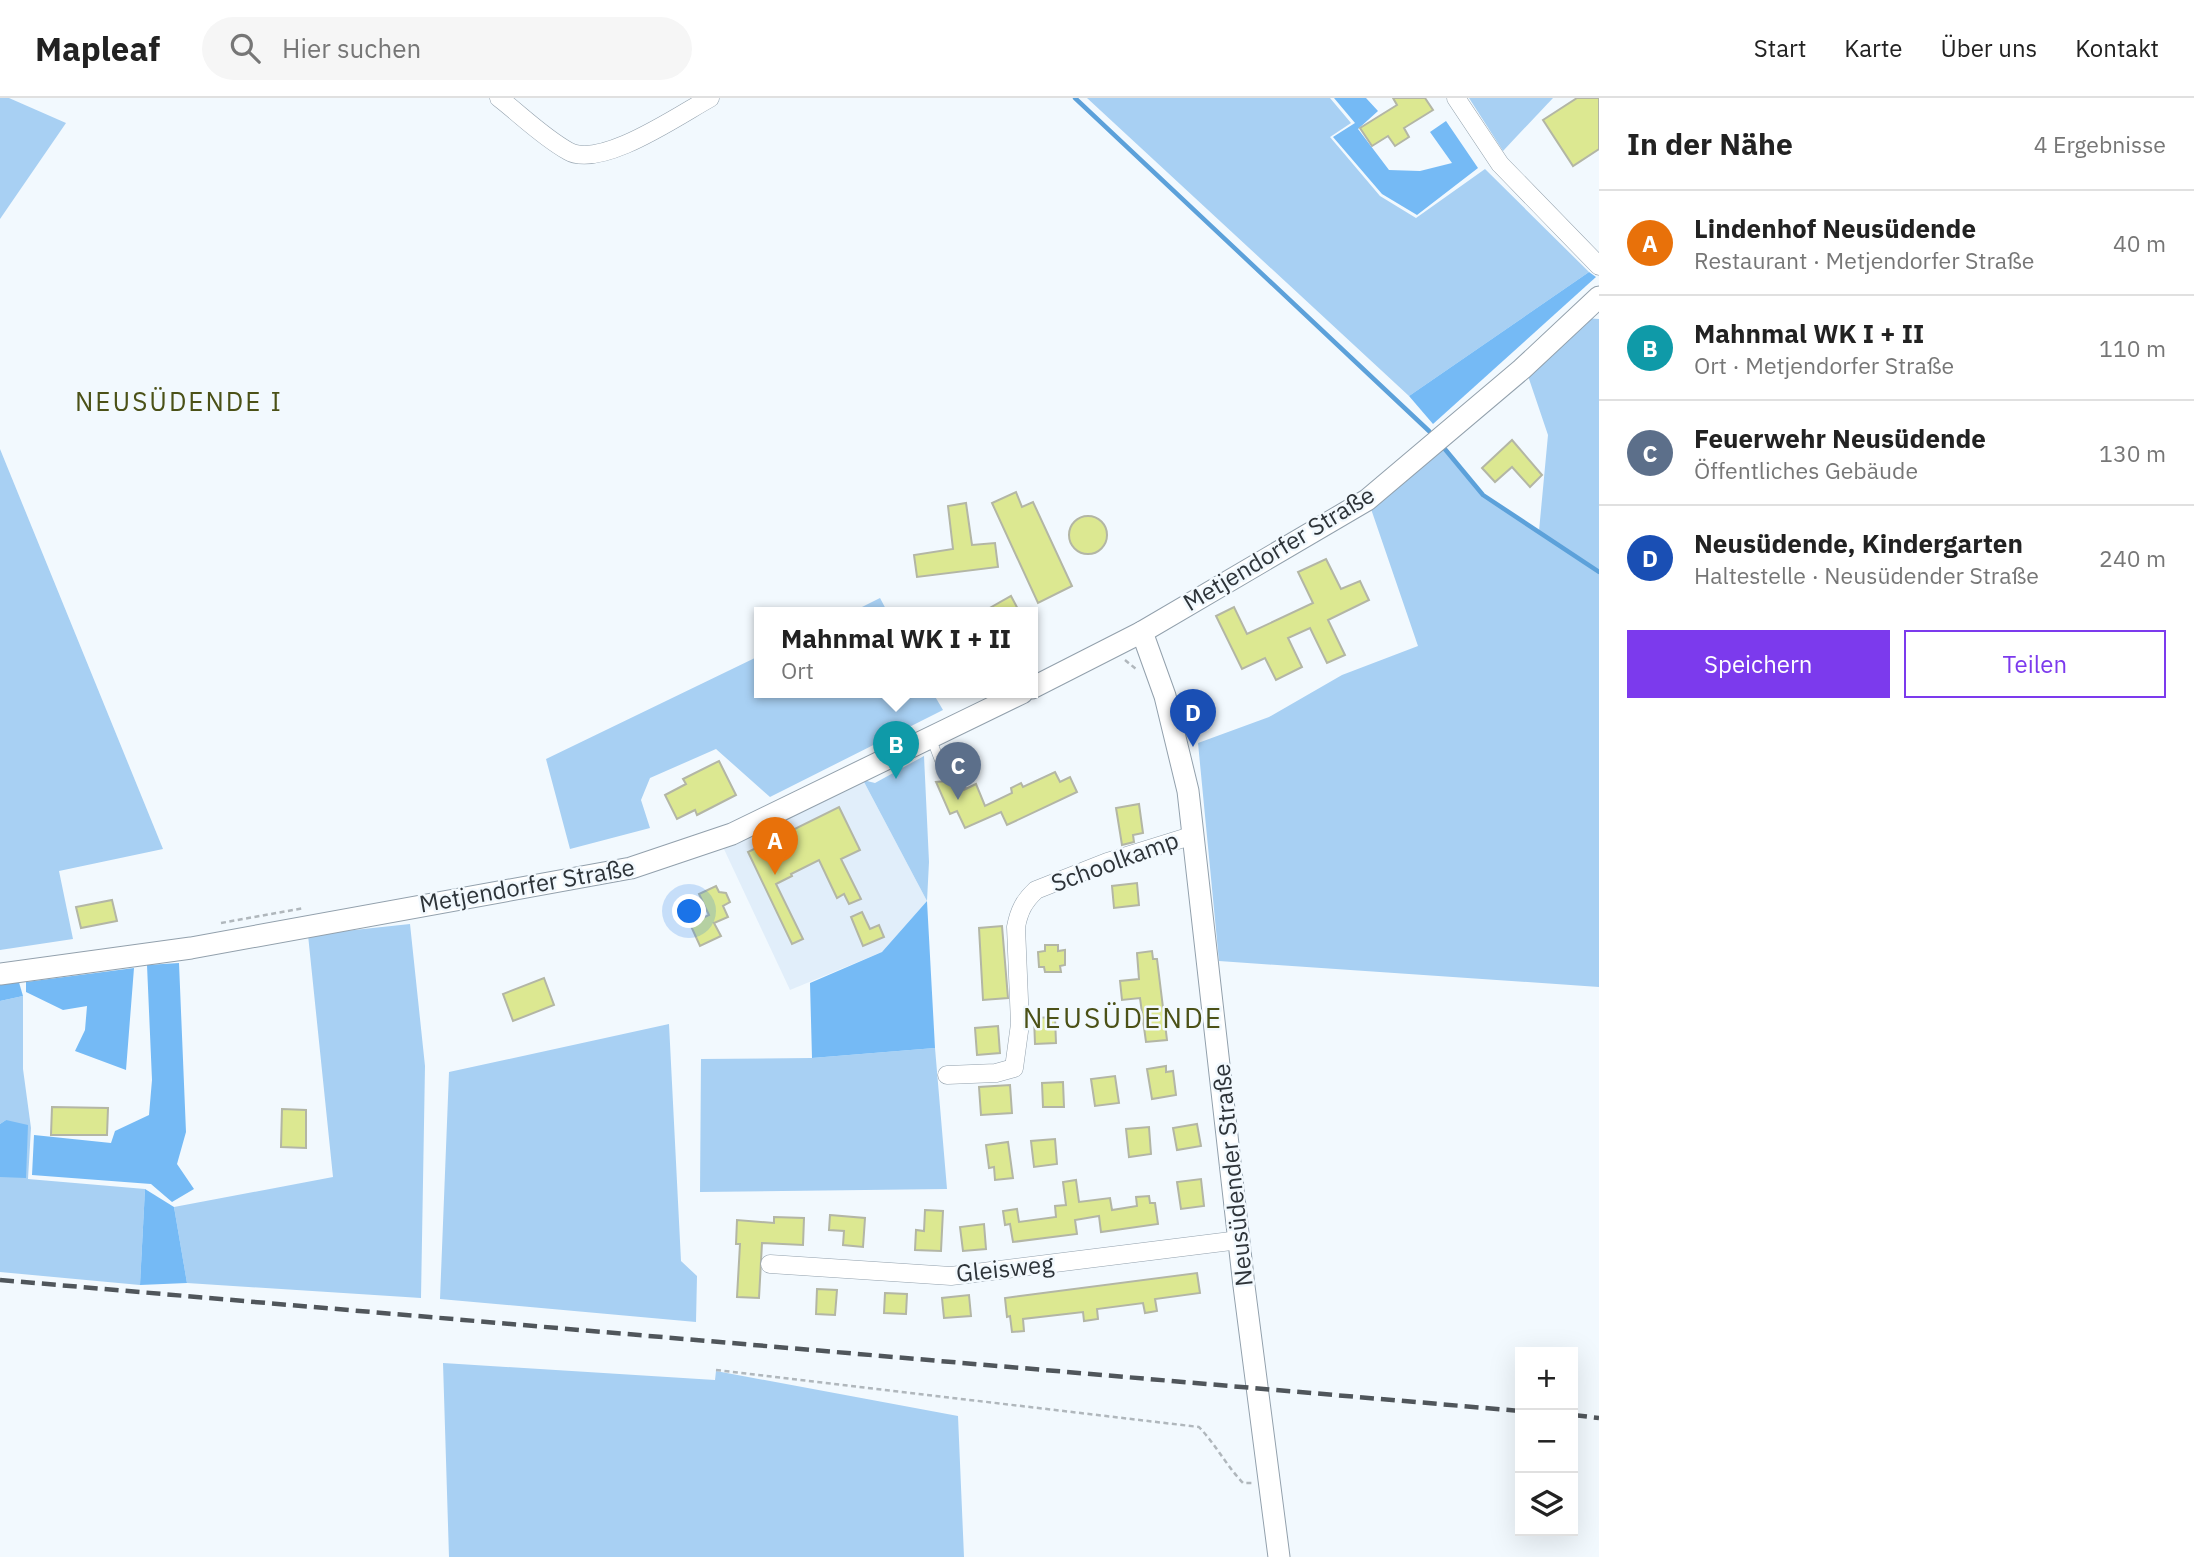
<!DOCTYPE html>
<html lang="de">
<meta charset="utf-8">
<style>
body{margin:0;font-family:"IBM Plex Sans",sans-serif;background:#f6f6f6;color:#222}
.controls{position:absolute;right:21px;bottom:21px;display:grid;overflow:hidden;border-radius:0px;box-shadow:0 7px 28px #0002}
.controls button{width:63px;height:63px;display:grid;place-items:center;padding:0;border:0;border-bottom:2px solid #e0e0e0;background:#fff;color:#222;font:35px sans-serif}
.you{position:absolute;left:690px;top:814px;width:24px;height:24px;margin:-18px;border:5px solid #fff;border-radius:50%;background:#1a73e8;box-shadow:0 0 0 10px #1a73e833}
.badge{display:grid;place-items:center;width:46px;height:46px;border-radius:50%;background:#7c3aed;color:#fff;font-size:23px;font-weight:700}
.pin{position:absolute;translate:-50% -58px;filter:drop-shadow(0 2px 4px #0008)}
.pin::after{content:'';position:absolute;top:37px;width:24px;height:21px;background:inherit;clip-path:polygon(0 0,100% 0,50% 100%)}
.popup{position:absolute;left:754px;top:509px;width:284px;height:91px;box-sizing:border-box;display:grid;place-content:center;border-radius:0px;background:#fff;filter:drop-shadow(0 2px 5px #0005);font-size:23px;white-space:nowrap;color:#767676}
.popup b{font-size:26px;color:#222}
.popup::after{content:'';position:absolute;left:50%;top:100%;margin-left:-14px;border:14px solid transparent;border-top-color:#fff}
.list{margin:0;padding:0;list-style:none}
h2{display:flex;justify-content:space-between;align-items:center;height:91px;margin:0;padding:0 28px;font-size:30px}
h2 small{font-size:23px;font-weight:400;color:#767676}
.list li{display:grid;grid-template-columns:46px 1fr auto;gap:21px;align-items:center;box-sizing:border-box;height:105px;padding:0 28px;border-top:2px solid #e0e0e0}
.list b{display:block;font-size:26px;white-space:nowrap}
.list p{margin:0;font-size:23px;white-space:nowrap;color:#767676}
.list em{font-size:23px;font-style:normal;color:#767676}
.actions{display:flex;gap:14px;padding:21px 28px}
.actions a{flex:1;padding:16px 0;border:2px solid #7c3aed;border-radius:0px;text-align:center;font-size:24px;color:#7c3aed}
.actions .main{background:#7c3aed;color:#fff}
.icon{flex:none;width:38px;height:38px;fill:none;stroke:currentColor;stroke-width:2;stroke-linecap:round;stroke-linejoin:round}
.map{position:relative;flex:none;width:1599px;height:1459px;overflow:hidden}
header{display:flex;align-items:center;gap:42px;box-sizing:border-box;height:98px;padding:0 35px;background:#fff;border-bottom:2px solid #e0e0e0}
header strong{font-size:33px}
nav{display:flex;gap:38px;margin-inline-start:auto;font-size:24px}
.search{width:490px;height:63px;background:#f6f6f6;display:flex;align-items:center;gap:18px;box-sizing:border-box;padding:0 24px;border-radius:38px;color:#767676;font-size:26px}
main{display:flex}
aside{flex:1;background:#fff}
.map>svg:first-child{display:block}
.built{fill:#e1eefa}
.green{fill:#a8d0f3}
.forest{fill:#75baf5}
.lines{fill:none;stroke-linecap:round;stroke-linejoin:round}
.stream{stroke:#5ca1da;stroke-width:4.5}
.building{fill:#dce891;stroke:#b3b6a5;stroke-width:2}
.service-casing{stroke:#92a0ac;stroke-width:10}
.minor-casing{stroke:#92a0ac;stroke-width:19}
.tertiary-casing{stroke:#92a0ac;stroke-width:23}
.path{stroke:#b0b7bc;stroke-width:2.5;stroke-dasharray:5 3.5;stroke-linecap:butt}
.service{stroke:#fff;stroke-width:9}
.minor{stroke:#fff;stroke-width:18}
.tertiary{stroke:#fff;stroke-width:21}
.rail{stroke:#50565b;stroke-width:4.5;stroke-dasharray:14 7;stroke-linecap:butt}
.labels{text-anchor:middle;stroke-width:5;stroke-linejoin:round;paint-order:stroke}
.street-label{font-size:24px;fill:#2e3439;stroke:#f2f9fe}
.neighbourhood-label{font-size:26px;letter-spacing:2px;fill:#4b5117;stroke:#f2f9fe}
.quarter-label{font-size:28px;letter-spacing:2px;fill:#4b5117;stroke:#f2f9fe}
</style>
<header>
<strong>Mapleaf</strong>
<div class="search"><svg class="icon" aria-label="search" viewBox="0 0 24 24"><circle cx="10" cy="10" r="6"/><path d="M15 15l6 6"/></svg>Hier suchen</div>
<nav><a>Start</a><a>Karte</a><a>Über uns</a><a>Kontakt</a></nav>
</header>
<main>
<div class="map">
<svg width="1599" height="1459" viewBox="0 0 1599 1459">
<rect width="100%" height="100%" fill="#f2f9fe"/>
<path class="built" d="M863,682L927,803L882,854L790,892L723,749Z"/>
<g class="green">
<path d="M0,0H9L66,25L0,121Z"/>
<path d="M1087,0H1330L1351,25L1330,39L1380,98L1416,120L1485,71L1589,174L1409,298Z"/>
<path d="M1469,0H1553L1503,53Z"/>
<path d="M1585,220L1599,221V889L1219,863L1198,645L1269,619L1342,577L1418,548L1370,408L1444,347L1483,397L1539,433L1548,337L1527,275Z"/>
<path d="M0,351L163,751L59,773L73,841L0,852Z"/>
<path d="M880,500L888,515H850Z"/>
<path d="M759,558L760,595H933L943,612L770,699L716,651L650,680L641,702L650,730L570,751L546,661Z"/>
<path d="M924,658L929,764L927,803L863,682L875,685Z"/>
<path d="M410,826L425,968L421,1200L187,1185L174,1109L333,1079L308,837Z"/>
<path d="M23,898V971L31,1030L28,1081L145,1091L140,1187L0,1174V1079H26L6,1022L0,1026V903Z"/>
<path d="M669,926L681,1163L697,1178L696,1224L440,1201L449,974Z"/>
<path d="M935,950L947,1091L700,1094L701,961L812,960Z"/>
<path d="M443,1265L715,1282L716,1273L958,1318L964,1459H449Z"/>
</g>
<g class="forest">
<path d="M1334,0H1366L1378,13L1358,31L1389,72L1420,73L1452,65L1430,34L1446,23L1478,70L1417,117L1382,96L1333,39L1355,25Z"/>
<path d="M1589,174L1596,179L1433,326L1409,298Z"/>
<path d="M927,803L935,950L812,960L810,885L882,854Z"/>
<path d="M179,865L186,1034L177,1066L194,1091L172,1104L151,1086L32,1077L34,1037L111,1045L115,1033L149,1017L152,982L147,867Z"/>
<path d="M134,870L126,972L75,953L85,932L87,908L63,912L26,894V884Z"/>
<path d="M18,881L23,898L0,903V883Z"/>
<path d="M6,1022L28,1027L26,1080L0,1079V1026Z"/>
<path d="M145,1091L174,1109L187,1185L140,1187Z"/>
</g>
<g class="lines">
<g class="stream">
<path d="M1075,0L1429,333"/>
<path d="M1444,350L1483,397L1599,474"/>
</g>
</g>
<g class="building">
<path d="M1393,0H1425L1433,12L1404,30L1409,39L1395,48L1388,38L1372,48L1360,30L1397,7Z"/>
<path d="M1577,0H1599V51L1573,68L1543,22Z"/>
<path d="M1512,342L1542,377L1530,389L1512,369L1495,384L1482,370Z"/>
<path d="M1016,394L1022,409L1033,404L1072,488L1038,505L992,405Z"/>
<path d="M966,405L972,447L995,445L998,469L917,479L914,457L953,451L948,408Z"/>
<circle cx="1088" cy="437" r="19"/>
<path d="M1326,461L1341,491L1360,483L1369,502L1328,522L1345,557L1327,565L1310,530L1288,540L1302,569L1276,582L1265,560L1242,571L1216,518L1234,509L1247,536L1313,505L1298,474Z"/>
<path d="M1011,498L1020,515H981Z"/>
<path d="M719,663L736,697L697,717L695,712L677,721L665,697L686,686L683,681Z"/>
<path d="M1055,674L1060,684L1070,679L1077,694L1007,727L1001,714L965,730L957,713L950,716L936,684L948,683L956,675L964,692L976,686L985,708L1012,695L1011,690L1021,685L1023,689Z"/>
<path d="M1139,706L1143,735L1133,737L1134,744L1122,747L1116,710Z"/>
<path d="M839,709L860,752L841,761L861,801L849,806L844,796L837,800L819,762L791,776L792,778L776,786L803,841L792,846L748,754Z"/>
<path d="M1137,785L1139,807L1114,810L1112,788Z"/>
<path d="M716,788L719,794L726,795L730,804L723,808L728,819L714,825L721,838L700,848L690,826L709,817L699,796Z"/>
<path d="M112,802L117,823L81,830L76,809Z"/>
<path d="M862,814L870,831L879,827L884,839L863,848L851,819Z"/>
<path d="M1002,828L1008,900L983,902L979,830Z"/>
<path d="M1045,847H1058V853L1065,852V867L1060,868L1061,874H1045L1044,869H1039L1038,854L1045,853Z"/>
<path d="M1152,853L1153,861H1157L1167,942L1146,944L1140,900L1122,902L1120,883L1139,881L1137,855Z"/>
<path d="M544,880L554,907L513,923L503,896Z"/>
<path d="M1055,919L1056,945L1035,946L1034,920Z"/>
<path d="M998,928L1000,955L977,957L975,930Z"/>
<path d="M1166,968V974L1173,973L1176,997L1152,1001L1147,971Z"/>
<path d="M1115,978L1119,1005L1095,1008L1091,981Z"/>
<path d="M1063,984L1064,1009H1043L1042,985Z"/>
<path d="M1010,987L1012,1015L981,1017L979,989Z"/>
<path d="M52,1009L108,1010L107,1037H51Z"/>
<path d="M282,1011L306,1012V1050L281,1049Z"/>
<path d="M1197,1026L1201,1048L1177,1052L1173,1030Z"/>
<path d="M1149,1029L1151,1056L1129,1059L1126,1031Z"/>
<path d="M1055,1041L1057,1066L1034,1069L1031,1043Z"/>
<path d="M1008,1044L1013,1080L995,1082L994,1069L989,1070L986,1047Z"/>
<path d="M1201,1081L1204,1108L1181,1111L1177,1084Z"/>
<path d="M1076,1082L1079,1104L1110,1100L1112,1112L1137,1108L1136,1099L1149,1098L1150,1105H1155L1158,1126L1101,1134L1099,1118L1075,1122L1077,1136L1013,1144L1010,1126L1005,1127L1003,1113L1017,1111L1019,1124L1056,1119L1055,1108L1066,1107L1063,1084Z"/>
<path d="M925,1112L943,1113L941,1153L915,1152L916,1132L924,1133Z"/>
<path d="M830,1117L865,1120L863,1149L843,1147L844,1133L829,1132Z"/>
<path d="M774,1119L804,1120L803,1147L762,1145L759,1200L737,1199L740,1146H736L737,1122L774,1125Z"/>
<path d="M984,1126L986,1151L963,1153L960,1129Z"/>
<path d="M1197,1175L1200,1195L1155,1201L1157,1213L1145,1215L1143,1205L1097,1211L1098,1221L1084,1223L1083,1214L1023,1221L1024,1233L1012,1234L1010,1218L1007,1219L1005,1200Z"/>
<path d="M817,1191L837,1192L835,1217L816,1216Z"/>
<path d="M885,1195L907,1196L906,1216L884,1215Z"/>
<path d="M969,1197L971,1218L944,1220L942,1200Z"/>
</g>
<g class="lines">
<defs>
<path id="service" d="M931,640L945,677"/>
<g id="minor">
<path d="M499,0C521,17 543,39 568,53C600,72 679,17 710,0"/>
<path d="M1456,0L1500,66L1599,168"/>
<path d="M947,977L996,975L1014,970L1020,926L1016,829C1019,813 1024,803 1036,792L1107,764L1194,737"/>
<path d="M770,1166L951,1178L1239,1142"/>
</g>
<g id="tertiary">
<path d="M1142,534L1165,598L1188,693L1244,1188L1279,1459"/>
<path d="M1032,590L1142,534L1367,402L1522,271L1599,199"/>
<path d="M0,876L191,850L631,770L732,736L1022,595"/>
</g>
</defs>
<use href="#service" class="service-casing"/>
<use href="#minor" class="minor-casing"/>
<use href="#tertiary" class="tertiary-casing"/>
<g class="path">
<path d="M1125,562L1136,571"/>
<path d="M957,672L966,691"/>
<path d="M956,673L975,662"/>
<path d="M221,825L304,810"/>
<path d="M716,1272L1199,1329C1216,1347 1226,1367 1243,1385H1252"/>
</g>
<use href="#service" class="service"/>
<use href="#minor" class="minor"/>
<use href="#tertiary" class="tertiary"/>
<g class="rail">
<path d="M0,1182L1520,1313"/>
<path d="M1573,1317L1599,1320"/>
</g>
</g>
<g class="labels">
<g class="street-label">
<text transform="translate(1279 451) rotate(-31)" y="8">Metjendorfer Straße</text>
<text transform="translate(1115 764) rotate(-20)" y="8">Schoolkamp</text>
<text transform="translate(527 788) rotate(-10)" y="8">Metjendorfer Straße</text>
<text transform="translate(1233 1077) rotate(-96)" y="8">Neusüdender Straße</text>
<text transform="translate(1005 1171) rotate(-6)" y="8">Gleisweg</text>
</g>
<g class="neighbourhood-label">
<text x="179" y="313">NEUSÜDENDE I</text>
</g>
<g class="quarter-label">
<text x="1123" y="930">NEUSÜDENDE</text>
</g>
</g>
</svg>
<div class="controls">
<button>+</button>
<button>−</button>
<button><svg class="icon" aria-label="layers" viewBox="0 0 24 24"><path d="M12 4l9 5-9 5-9-5zM3 14l9 5 9-5"/></svg></button>
</div>
<div class="you"></div>
<div class="pin badge" style="left:775px;top:777px;background:#e8710a">A</div>
<div class="pin badge" style="left:896px;top:681px;background:#0f9aa8">B</div>
<div class="popup"><b>Mahnmal WK I + II</b>Ort</div>
<div class="pin badge" style="left:958px;top:702px;background:#5c6f8a">C</div>
<div class="pin badge" style="left:1193px;top:649px;background:#1a4fb4">D</div>
</div>
<aside>
<h2>In der Nähe<small>4 Ergebnisse</small></h2>
<ul class="list">
<li><span class="badge" style="background:#e8710a">A</span><div><b>Lindenhof Neusüdende</b><p>Restaurant · Metjendorfer Straße</p></div><em>40 m</em></li>
<li><span class="badge" style="background:#0f9aa8">B</span><div><b>Mahnmal WK I + II</b><p>Ort · Metjendorfer Straße</p></div><em>110 m</em></li>
<li><span class="badge" style="background:#5c6f8a">C</span><div><b>Feuerwehr Neusüdende</b><p>Öffentliches Gebäude</p></div><em>130 m</em></li>
<li><span class="badge" style="background:#1a4fb4">D</span><div><b>Neusüdende, Kindergarten</b><p>Haltestelle · Neusüdender Straße</p></div><em>240 m</em></li>
</ul>
<div class="actions"><a class="main">Speichern</a><a>Teilen</a></div>
</aside>
</main>
